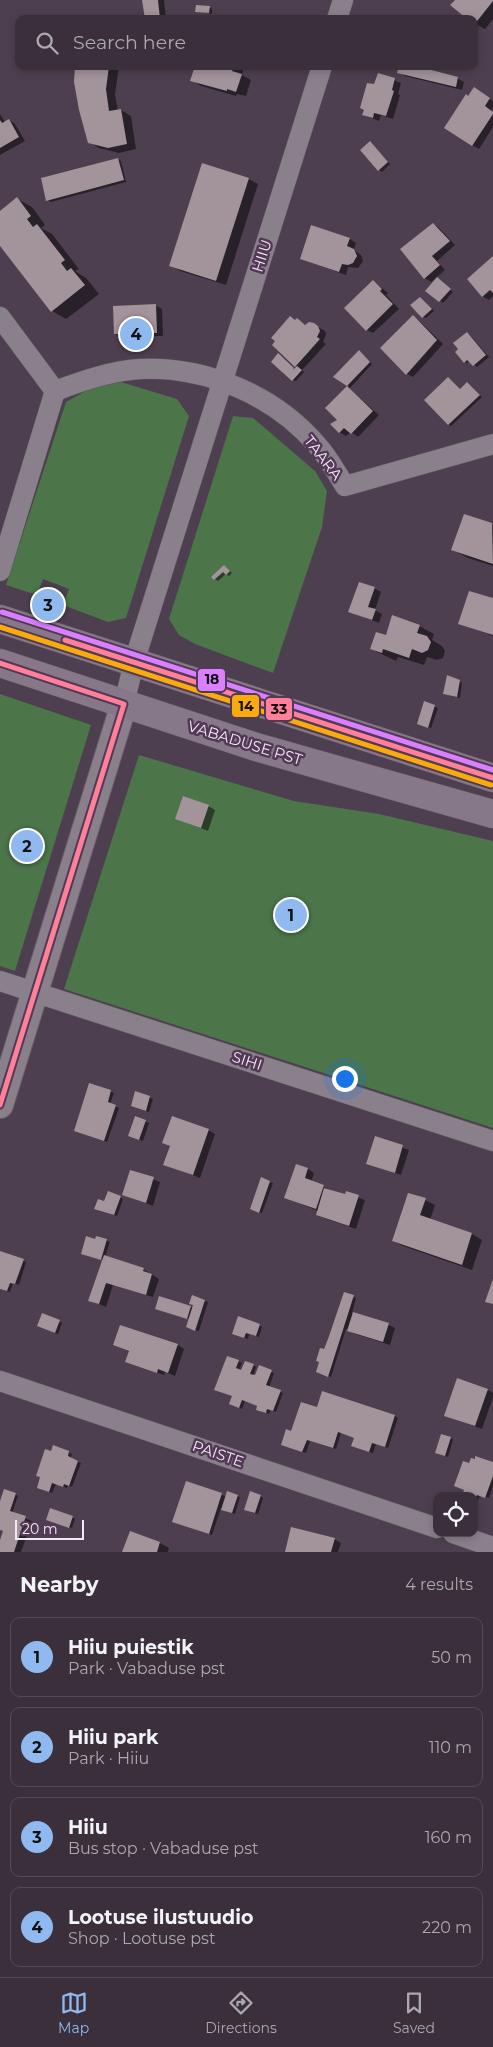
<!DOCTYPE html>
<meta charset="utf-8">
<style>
body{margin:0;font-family:Montserrat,sans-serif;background:#413742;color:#f1f3f6}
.controls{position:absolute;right:15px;bottom:15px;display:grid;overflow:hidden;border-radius:10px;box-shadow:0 2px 8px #0003}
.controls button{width:45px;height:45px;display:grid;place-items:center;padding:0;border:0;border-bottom:1px solid #544a55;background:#3a2f3b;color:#f1f3f6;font:25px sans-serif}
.scale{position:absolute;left:15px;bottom:12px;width:69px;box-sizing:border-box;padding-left:5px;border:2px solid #f6e7f8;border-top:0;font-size:14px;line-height:18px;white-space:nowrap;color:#f6e7f8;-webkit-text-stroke:4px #523955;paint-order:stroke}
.you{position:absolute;left:344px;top:1078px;width:18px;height:18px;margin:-12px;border:4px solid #fff;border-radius:50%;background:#1a73e8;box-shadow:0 0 0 8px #1a73e833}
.badge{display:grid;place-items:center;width:32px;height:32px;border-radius:50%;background:#90b9f0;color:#111;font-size:16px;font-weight:700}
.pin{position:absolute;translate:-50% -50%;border:2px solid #fff;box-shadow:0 1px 5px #0006}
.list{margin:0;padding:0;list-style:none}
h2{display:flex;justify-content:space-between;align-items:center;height:65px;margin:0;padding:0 20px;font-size:21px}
h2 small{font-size:16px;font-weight:400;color:#aba9af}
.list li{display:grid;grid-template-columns:32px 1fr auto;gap:15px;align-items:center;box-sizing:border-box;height:80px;margin:0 10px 10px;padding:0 10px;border:1px solid #544a55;border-radius:10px}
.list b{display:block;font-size:19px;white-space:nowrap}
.list p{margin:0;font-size:16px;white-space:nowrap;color:#aba9af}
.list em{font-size:16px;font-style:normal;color:#aba9af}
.icon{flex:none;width:28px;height:28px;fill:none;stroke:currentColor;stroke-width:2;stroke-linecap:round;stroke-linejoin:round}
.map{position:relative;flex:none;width:493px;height:1552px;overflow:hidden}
.search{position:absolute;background:#3a2f3b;box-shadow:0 2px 8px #0003;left:15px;right:15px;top:15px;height:55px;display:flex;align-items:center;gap:12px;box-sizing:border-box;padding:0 18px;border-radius:10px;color:#aba9af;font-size:19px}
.sheet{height:425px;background:#3a2f3b}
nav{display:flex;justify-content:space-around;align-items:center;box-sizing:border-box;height:70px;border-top:1px solid #544a55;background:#3a2f3b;font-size:14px;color:#aba9af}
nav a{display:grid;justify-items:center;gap:2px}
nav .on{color:#90b9f0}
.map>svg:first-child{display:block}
.green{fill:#4c754a}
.shadow{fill:#0007}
.building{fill:#a3939a}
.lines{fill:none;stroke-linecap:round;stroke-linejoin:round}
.minor-casing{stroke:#6a5d6b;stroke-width:21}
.tertiary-casing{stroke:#6a5d6b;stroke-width:28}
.trunk-casing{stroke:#6a5d6b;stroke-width:29}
.minor{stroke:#8a808c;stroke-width:20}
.tertiary{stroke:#8a808c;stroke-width:26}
.trunk{stroke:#867888;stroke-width:28}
.bus-1-casing{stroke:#523955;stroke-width:9}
.bus-2-casing{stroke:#523955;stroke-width:9}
.bus-3-casing{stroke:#523955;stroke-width:9}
.bus-1{stroke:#ff8098;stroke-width:5}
.bus-2{stroke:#f8ab0d;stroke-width:5}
.bus-3{stroke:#d880ff;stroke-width:5}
.labels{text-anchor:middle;stroke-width:5;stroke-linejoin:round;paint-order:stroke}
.street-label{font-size:15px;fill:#f6e7f8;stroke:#523955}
.line-badge{stroke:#523955;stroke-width:2}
.pale-badge-label{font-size:14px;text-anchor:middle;font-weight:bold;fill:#111}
</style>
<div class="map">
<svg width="493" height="1552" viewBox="0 0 493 1552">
<rect width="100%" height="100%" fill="#4d3f4f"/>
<g class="green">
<path d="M121,382L177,399L189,416L126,618L108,622L63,605L69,589L43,579L37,595L6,585L66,402L91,388Z"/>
<path d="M233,416L253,418L315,471L327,491L322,527L273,673L195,644L179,635L169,619Z"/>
<path d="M0,694L91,725L15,971L0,966Z"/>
<path d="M139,755L294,801L379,814L493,841V1128L64,989Z"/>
</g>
<g class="shadow">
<path d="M144,0H164L166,19H146Z"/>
<path d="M456,0H493V19L485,29L474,23V19Z"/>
<path d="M209,7L212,9V14L197,11Z"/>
<path d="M76,66H119L115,95L118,111L121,110L131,116L136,149L119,153L99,148L89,142Z"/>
<path d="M196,66H244L242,75L251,80L246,96L237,94L236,96L201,86L192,80Z"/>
<path d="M400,66H422L421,69L457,78L464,82L462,90L405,76L399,72Z"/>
<path d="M379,74L401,83L398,94L400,95L393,119L381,115L379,121L364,115Z"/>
<path d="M481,93L493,101V107L491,111L493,113V127L479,149L472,145L469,97Z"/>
<path d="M0,114L5,122L9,120L15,124L25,141L0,155Z"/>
<path d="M370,143L390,164L382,172L379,170Z"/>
<path d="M118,159L121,161L126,182L51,202L48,200Z"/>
<path d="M249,179L258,184L226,285L180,271L171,265Z"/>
<path d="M17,199L32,207L45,225L41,228L52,234L79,269L75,271L86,278L99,294L66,319L52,311L0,244V212Z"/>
<path d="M433,224L439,228L455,245L437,261L445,270L431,282L425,278Z"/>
<path d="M350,239L356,243L354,250L361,255L363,261L358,268L348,267L346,275L301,259Z"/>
<path d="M493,257V296L489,300L482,296Z"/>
<path d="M373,281L388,293L386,295L399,309L373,333L367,330Z"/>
<path d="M440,281L453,292L443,303L427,290Z"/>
<path d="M420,298L434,311L426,318L423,317Z"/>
<path d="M155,305L162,309L163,336H151L137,347L131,344L126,337H122L115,334Z"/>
<path d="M413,317L419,321L443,344L413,377L407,374Z"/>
<path d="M297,319L306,326L318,327L325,331L326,335L323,342L326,344L302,370L304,372L296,381L293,380L282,357L295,369L298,367L296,366Z"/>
<path d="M470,335L489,357L477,367L470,361L467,363L464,362Z"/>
<path d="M362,354L372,364L349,389L379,415L358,437L351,432L346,436L339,432V420L327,408L349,386L335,377Z"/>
<path d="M449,379L461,390L471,386L482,397L451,426L448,424Z"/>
<path d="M491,524L493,525V566L468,558L453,550Z"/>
<path d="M224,566L232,573L229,576L226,574L218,581L215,579Z"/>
<path d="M374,588L381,592L375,610L382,614L379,623L350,612Z"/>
<path d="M493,600V636L460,623Z"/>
<path d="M419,626L434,634L432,640L442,646L445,651L443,658L437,660L427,657L424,665L398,657L396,661L371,649L387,637Z"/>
<path d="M459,681L462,683L460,698L444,694Z"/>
<path d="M425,703L438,708L431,728L421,725Z"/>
<path d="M208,806L215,810L208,831L176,818Z"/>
<path d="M90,1085L114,1093L110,1104L119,1108L107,1142L79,1132Z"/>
<path d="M136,1093L153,1099L149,1112L135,1107Z"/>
<path d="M136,1118L149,1123L143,1141L133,1137Z"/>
<path d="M208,1130L215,1134L200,1178L165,1164L171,1147L164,1143Z"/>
<path d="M376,1138L409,1150L401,1175L368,1163Z"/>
<path d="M308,1169L314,1173L311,1182L346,1196L347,1193L365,1200L356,1229L324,1218L317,1215L318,1211L286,1198Z"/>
<path d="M130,1171L160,1182L153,1206L123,1194Z"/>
<path d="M270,1182L273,1183L262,1213L254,1211Z"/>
<path d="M120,1197L123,1199L117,1216L99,1210L105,1203Z"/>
<path d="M425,1200L435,1205L430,1220L472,1234L482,1240L472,1270L403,1246L393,1241Z"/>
<path d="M97,1237L110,1242L105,1257L143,1269L159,1279L153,1297L113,1285L106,1307L90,1300L103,1260L85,1255Z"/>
<path d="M0,1252L26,1262L19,1285L13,1283L10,1292L0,1289Z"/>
<path d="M160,1297L193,1308L205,1301L208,1302L199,1331L190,1329L189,1319L182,1315L181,1317L157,1309Z"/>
<path d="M353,1297L356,1298L352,1313L389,1325L395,1328L390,1345L355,1334L346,1329L331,1377L320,1373L324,1350Z"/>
<path d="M59,1321L62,1323L58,1334L41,1327Z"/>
<path d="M259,1325L262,1327L259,1337L249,1334L248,1339L237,1335Z"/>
<path d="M114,1345H178L184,1349L175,1376L165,1372L164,1375L134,1365L130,1352Z"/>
<path d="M227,1357L242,1363L239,1370L242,1371L253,1365L256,1367L253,1376L271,1372L274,1373L269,1388L283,1393L276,1412L270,1410L269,1414L261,1411L259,1406L245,1401L242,1409L234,1405Z"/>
<path d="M488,1390L493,1393V1397L482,1429L446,1416Z"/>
<path d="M318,1409L395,1416L398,1418L388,1448L376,1444L373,1453L356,1447L355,1438L341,1433L336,1449L310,1441L306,1453L285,1446L292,1432Z"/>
<path d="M450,1438L453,1439L448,1457L437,1453Z"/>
<path d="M54,1446L72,1454L70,1459L81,1463L72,1487L68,1485L67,1488L56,1484L52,1493L41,1489L42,1477Z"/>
<path d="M493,1463V1486L489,1498L480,1495L478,1500L474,1499V1496L464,1494L470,1465Z"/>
<path d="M187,1482L227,1497L237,1496L240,1497L235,1514L221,1508L212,1535L177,1523Z"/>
<path d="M15,1494L18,1496L12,1513L32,1521L21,1552H0V1544L4,1531L0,1530V1505Z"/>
<path d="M260,1496L263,1498L258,1514L248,1511Z"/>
<path d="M72,1517L75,1519L72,1528L50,1521Z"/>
<path d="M130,1532L160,1543L169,1548L168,1552H124Z"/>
<path d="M334,1539L341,1543L338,1552H286Z"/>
</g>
<g class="building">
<path d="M142,0H158L160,19H145Z"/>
<path d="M455,0H493V1L474,25V19H467L450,5Z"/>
<path d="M196,5L210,6L209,13L195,12Z"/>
<path d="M75,66H109L106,89L109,111L121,109L127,144L108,148L88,143L79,110L74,82Z"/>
<path d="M195,66H233L232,71L242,74L236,92L227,89V91L190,81Z"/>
<path d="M399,66H416L458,77L456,87L397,73Z"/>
<path d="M378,73L395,78L392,90L394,91L386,116L374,113L373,118L362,115L364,110L360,108L367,83L374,84Z"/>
<path d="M474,87L490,98L485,106L493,112V114L472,146L444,128L466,94L468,96Z"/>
<path d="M9,119L19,137L0,148V120L2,123Z"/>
<path d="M370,141L388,162L378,171L360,150Z"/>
<path d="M118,158L124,180L46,201L41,178Z"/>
<path d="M202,163L249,178L216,281L169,266Z"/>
<path d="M17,197L31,216L27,219L33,227L37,224L65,260L61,263L67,271L71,268L85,285L51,312L0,246V211Z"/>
<path d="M433,223L450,241L432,256L440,265L424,279L400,249Z"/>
<path d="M311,225L350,238L347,246L354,249L357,256L353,263L348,265L342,264L339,272L300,259Z"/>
<path d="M493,256V293L490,290L482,297L467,279Z"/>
<path d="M437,277L451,289L439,302L425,291Z"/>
<path d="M373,280L382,289L380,291L393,304L366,331L344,308Z"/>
<path d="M420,297L432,309L422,318L410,305Z"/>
<path d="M156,304L157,333H144L130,345L123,334H114L113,306Z"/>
<path d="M413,315L437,340L406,375L380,348Z"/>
<path d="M290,316L295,320L297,318L305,325L309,322L314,323L318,326L320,331L317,337L320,339L295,367L272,345L275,341L271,338Z"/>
<path d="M467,332L486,355L473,366L467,360L464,363L455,352L458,349L453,343Z"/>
<path d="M359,350L370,362L347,386L373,411L351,434L344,428L339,433L330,424L337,420L325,408L347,386L333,377Z"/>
<path d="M278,353L294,368L293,370L297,366L302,370L292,381L271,362Z"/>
<path d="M448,377L460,389L467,382L480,395L448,425L424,400Z"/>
<path d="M464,514L492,523L493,564L451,550Z"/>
<path d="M224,565L230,571L226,575L223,572L214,580L211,577Z"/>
<path d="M359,582L375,587L368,607L376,609L372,620L348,612Z"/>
<path d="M469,591L493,598V635L458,624Z"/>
<path d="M392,615L420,625L417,633L427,636L431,642L428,650L422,653L412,649L409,658L383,649L382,653L370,649L376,632L386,635Z"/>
<path d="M447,675L460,680L457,697L443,694Z"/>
<path d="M424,701L435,705L428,728L417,724Z"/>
<path d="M183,796L209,805L201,828L175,819Z"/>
<path d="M89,1083L111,1090L108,1102L116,1105L104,1141L74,1131Z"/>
<path d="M135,1091L150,1096L146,1111L131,1106Z"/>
<path d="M135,1116L146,1120L139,1140L128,1136Z"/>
<path d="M172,1116L209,1129L193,1175L163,1165L170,1146L162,1143Z"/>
<path d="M375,1136L403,1145L395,1173L366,1164Z"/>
<path d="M296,1164L308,1168L305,1178L324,1185L316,1209L284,1198Z"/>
<path d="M130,1170L154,1177L146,1203L122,1195Z"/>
<path d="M261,1177L270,1181L259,1213L250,1209Z"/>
<path d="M324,1188L345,1194L346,1191L359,1195L349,1226L316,1215Z"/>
<path d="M108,1191L121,1196L114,1215L94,1209L98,1199L104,1201Z"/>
<path d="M408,1193L426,1198L420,1215L472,1233L462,1265L392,1241Z"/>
<path d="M86,1236L95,1239L96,1236L107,1239L101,1260L81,1254Z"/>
<path d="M0,1251L24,1259L15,1284L10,1283L7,1291L0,1289Z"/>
<path d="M104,1255L144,1268L143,1271L152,1274L146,1295L106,1283L99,1304L88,1301Z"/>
<path d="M493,1279V1304L485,1302Z"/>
<path d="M344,1292L354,1295L328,1377L316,1372L319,1362L316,1361L320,1348L324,1349L328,1339Z"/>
<path d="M192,1295L205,1300L195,1331L186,1327L193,1305L189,1304Z"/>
<path d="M159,1296L191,1306L187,1319L155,1309Z"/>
<path d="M353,1312L389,1323L383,1342L347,1331Z"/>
<path d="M42,1313L60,1320L55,1333L37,1326Z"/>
<path d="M238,1316L260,1324L256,1336L246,1333L244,1338L232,1334Z"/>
<path d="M120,1325L178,1344L168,1373L158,1369L157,1373L125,1362L129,1351L113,1345Z"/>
<path d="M227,1356L239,1360L236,1368L241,1370L245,1361L254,1364L250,1374L255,1375L259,1365L272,1370L266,1385L281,1390L273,1411L267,1409L266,1413L256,1410L257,1406L242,1400L239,1408L229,1404L232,1396L214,1390Z"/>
<path d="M457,1378L488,1389L475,1426L444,1416Z"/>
<path d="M322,1391L395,1415L385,1447L372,1443L369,1452L351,1446L354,1438L338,1432L333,1448L307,1440L302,1452L281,1445L286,1429L291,1431L301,1402L317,1407Z"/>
<path d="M441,1434L451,1437L445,1456L435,1453Z"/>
<path d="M53,1445L69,1451L68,1456L78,1461L69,1486L64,1484L63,1487L52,1483L49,1492L37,1488L40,1477L36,1476L45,1449L51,1451Z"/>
<path d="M475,1456L493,1462V1476L485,1498L477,1495L474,1501V1496L462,1495L464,1490L454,1486L463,1461L469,1463L471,1458L475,1459Z"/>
<path d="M186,1481L222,1493L209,1534L172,1522Z"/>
<path d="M4,1489L16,1493L10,1511L26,1516L14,1552H0V1540L3,1531L0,1530V1501Z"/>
<path d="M227,1491L238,1495L232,1513L221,1510Z"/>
<path d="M250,1491L261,1495L255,1513L244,1510Z"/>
<path d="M50,1508L73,1516L69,1528L46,1520Z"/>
<path d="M291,1527L335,1538L331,1552H285Z"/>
<path d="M130,1531L160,1542L157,1552H122Z"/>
</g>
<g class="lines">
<defs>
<g id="minor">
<path d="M337,19L343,0"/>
<path d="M0,317L55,391"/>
<path d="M55,391C82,381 110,371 140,369C206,366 274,395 317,445C328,457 336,472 345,486L493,444"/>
<path d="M0,571L55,391"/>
<path d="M124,704L134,662L322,66"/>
<path d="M0,981L493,1141"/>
<path d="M0,1381L437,1528"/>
<path d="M453,1533L493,1547"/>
</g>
<path id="tertiary" d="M0,1105L124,704"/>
<g id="trunk">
<path d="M0,619L493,778"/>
<path d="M0,663L256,747L493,814"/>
</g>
</defs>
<use href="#minor" class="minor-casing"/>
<use href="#tertiary" class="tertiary-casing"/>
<use href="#trunk" class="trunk-casing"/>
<use href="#minor" class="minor"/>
<use href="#tertiary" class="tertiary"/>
<use href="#trunk" class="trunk"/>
<defs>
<g id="bus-1">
<path d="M65,640L493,778"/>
<path d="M0,663L124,704L0,1105"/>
</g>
<path id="bus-2" d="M0,627L491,785"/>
<path id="bus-3" d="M2,612L493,770"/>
</defs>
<use href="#bus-1" class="bus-1-casing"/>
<use href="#bus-2" class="bus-2-casing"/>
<use href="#bus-3" class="bus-3-casing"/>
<use href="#bus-1" class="bus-1"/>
<use href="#bus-2" class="bus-2"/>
<use href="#bus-3" class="bus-3"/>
</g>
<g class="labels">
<g class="street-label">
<text transform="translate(262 256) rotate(-72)" y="5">HIIU</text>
<text transform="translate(323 458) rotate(52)" y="5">TAARA</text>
<text transform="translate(245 743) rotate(17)" y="5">VABADUSE PST</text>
<text transform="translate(247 1061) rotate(18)" y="5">SIHI</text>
<text transform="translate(218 1454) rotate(19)" y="5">PAISTE</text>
</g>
</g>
<g class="line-badge">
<rect x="197" y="668" width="29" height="24" rx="5" fill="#d880ff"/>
<rect x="231" y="694" width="29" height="24" rx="5" fill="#f8ab0d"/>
<rect x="265" y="697" width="28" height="24" rx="5" fill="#ff8098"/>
</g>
<g class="pale-badge-label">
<text x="212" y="684">18</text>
<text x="246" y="711">14</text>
<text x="279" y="714">33</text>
</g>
</svg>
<div class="controls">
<button><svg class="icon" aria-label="locate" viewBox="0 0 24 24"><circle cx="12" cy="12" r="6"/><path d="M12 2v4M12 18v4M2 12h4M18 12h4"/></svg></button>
</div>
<div class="scale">20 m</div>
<div class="you"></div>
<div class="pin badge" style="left:291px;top:915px">1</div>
<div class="pin badge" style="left:27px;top:846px">2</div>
<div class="pin badge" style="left:48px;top:605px">3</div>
<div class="pin badge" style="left:136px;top:334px">4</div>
<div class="search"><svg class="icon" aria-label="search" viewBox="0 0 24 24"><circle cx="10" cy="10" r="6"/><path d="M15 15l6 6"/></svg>Search here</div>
</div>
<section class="sheet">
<h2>Nearby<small>4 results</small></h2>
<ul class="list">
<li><span class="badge">1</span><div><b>Hiiu puiestik</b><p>Park · Vabaduse pst</p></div><em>50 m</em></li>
<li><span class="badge">2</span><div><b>Hiiu park</b><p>Park · Hiiu</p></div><em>110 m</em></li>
<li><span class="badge">3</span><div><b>Hiiu</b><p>Bus stop · Vabaduse pst</p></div><em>160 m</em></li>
<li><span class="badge">4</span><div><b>Lootuse ilustuudio</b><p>Shop · Lootuse pst</p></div><em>220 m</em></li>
</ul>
</section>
<nav>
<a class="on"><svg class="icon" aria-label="map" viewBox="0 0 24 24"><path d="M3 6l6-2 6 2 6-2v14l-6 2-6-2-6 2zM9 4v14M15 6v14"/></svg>Map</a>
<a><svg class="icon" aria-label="directions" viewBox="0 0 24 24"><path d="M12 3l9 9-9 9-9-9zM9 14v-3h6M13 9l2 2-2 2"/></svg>Directions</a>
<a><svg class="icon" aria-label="saved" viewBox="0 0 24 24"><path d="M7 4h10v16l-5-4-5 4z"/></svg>Saved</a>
</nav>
